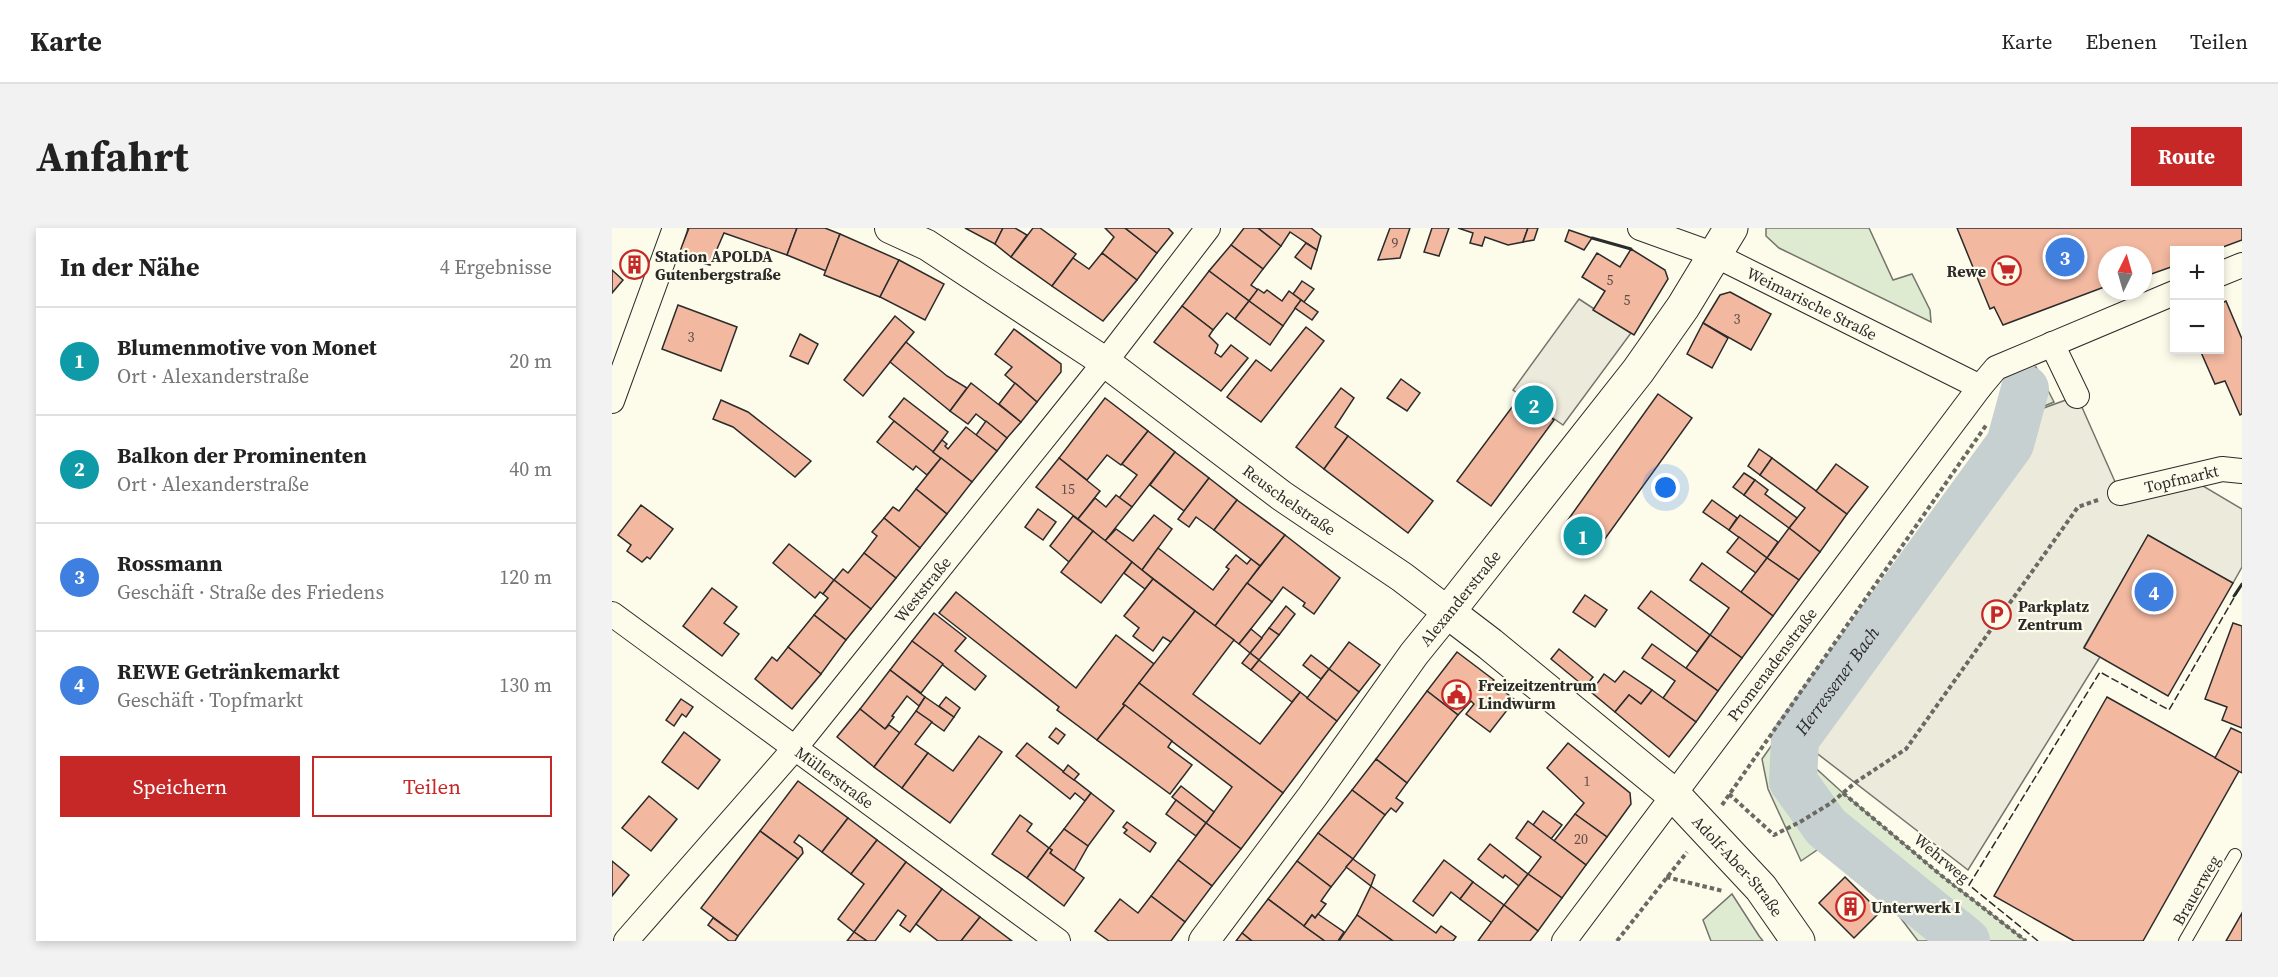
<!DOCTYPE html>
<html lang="de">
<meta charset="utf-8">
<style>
body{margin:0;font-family:"Source Serif 4",serif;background:#f2f2f2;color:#222}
.controls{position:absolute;right:18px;top:18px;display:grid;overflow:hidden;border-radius:0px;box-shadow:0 3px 9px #0003}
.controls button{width:54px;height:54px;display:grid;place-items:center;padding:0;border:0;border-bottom:2px solid #e0e0e0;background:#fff;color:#222;font:30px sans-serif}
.compass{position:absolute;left:1486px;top:18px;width:54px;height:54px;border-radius:50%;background:#fff;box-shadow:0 3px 9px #0003;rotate:5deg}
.you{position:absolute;left:1054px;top:260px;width:21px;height:21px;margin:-15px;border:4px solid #fff;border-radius:50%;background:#1a73e8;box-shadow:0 0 0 9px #1a73e833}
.badge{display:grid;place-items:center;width:39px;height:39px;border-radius:50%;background:#c62828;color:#fff;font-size:20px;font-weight:700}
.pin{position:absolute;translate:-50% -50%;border:3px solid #fff;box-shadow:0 2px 6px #0006}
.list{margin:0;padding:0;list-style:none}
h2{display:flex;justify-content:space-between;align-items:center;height:78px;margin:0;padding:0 24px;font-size:26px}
h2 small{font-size:20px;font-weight:400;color:#767676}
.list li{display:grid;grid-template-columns:39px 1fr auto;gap:18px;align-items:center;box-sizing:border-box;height:108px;padding:0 24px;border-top:2px solid #e0e0e0}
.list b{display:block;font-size:22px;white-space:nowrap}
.list p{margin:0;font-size:20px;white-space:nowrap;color:#767676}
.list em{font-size:20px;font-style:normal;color:#767676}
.actions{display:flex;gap:12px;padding:18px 24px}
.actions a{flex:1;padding:14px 0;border:2px solid #c62828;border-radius:0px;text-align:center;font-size:21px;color:#c62828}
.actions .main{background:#c62828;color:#fff}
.map{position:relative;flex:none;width:1630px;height:713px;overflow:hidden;border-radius:0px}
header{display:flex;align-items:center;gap:36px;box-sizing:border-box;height:84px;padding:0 30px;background:#fff;border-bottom:2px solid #e0e0e0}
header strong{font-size:28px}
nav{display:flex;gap:33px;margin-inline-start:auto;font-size:21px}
.intro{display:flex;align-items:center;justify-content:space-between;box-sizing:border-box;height:144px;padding:0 36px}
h1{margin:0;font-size:42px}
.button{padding:15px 27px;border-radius:0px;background:#c62828;color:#fff;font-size:21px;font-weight:700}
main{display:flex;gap:36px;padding:0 36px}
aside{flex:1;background:#fff;border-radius:0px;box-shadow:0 3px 9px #0003}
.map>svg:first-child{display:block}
.green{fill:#deebd1;stroke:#74746e;stroke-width:1.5}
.parking{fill:#eceadb;stroke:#74746e;stroke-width:1.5}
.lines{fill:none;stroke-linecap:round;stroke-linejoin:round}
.river{stroke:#c7d0d0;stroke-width:48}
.building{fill:#f2b8a0;stroke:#2b2b2b;stroke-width:1.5}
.service-casing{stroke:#2b2b2b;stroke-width:14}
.minor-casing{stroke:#2b2b2b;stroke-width:26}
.tertiary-casing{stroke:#2b2b2b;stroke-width:32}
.secondary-casing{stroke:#2b2b2b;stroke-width:35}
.path{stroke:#6a6964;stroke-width:4;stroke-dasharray:4.5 3;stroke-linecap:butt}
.service{stroke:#fdfbea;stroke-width:12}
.minor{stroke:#fdfbea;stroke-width:24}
.tertiary{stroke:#fdfbea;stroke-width:30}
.secondary{stroke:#fdfbea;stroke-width:33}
.fence{stroke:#2b2b2b;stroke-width:1.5;stroke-dasharray:8 3;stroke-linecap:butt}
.wall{stroke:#2b2b2b;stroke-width:3}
.labels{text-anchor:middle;stroke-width:4.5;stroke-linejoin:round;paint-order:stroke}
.number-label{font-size:14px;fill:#5d4e48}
.poi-label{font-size:16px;font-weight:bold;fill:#2b2b2b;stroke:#fdfbea;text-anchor:start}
.street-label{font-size:16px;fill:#2b2b2b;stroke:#fdfbea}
.water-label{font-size:18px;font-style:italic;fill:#2b2b2b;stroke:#fdfbea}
</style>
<header>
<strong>Karte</strong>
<nav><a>Karte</a><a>Ebenen</a><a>Teilen</a></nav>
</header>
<div class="intro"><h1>Anfahrt</h1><a class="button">Route</a></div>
<main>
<aside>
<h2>In der Nähe<small>4 Ergebnisse</small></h2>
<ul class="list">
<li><span class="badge" style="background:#0f9aa8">1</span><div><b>Blumenmotive von Monet</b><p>Ort · Alexanderstraße</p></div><em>20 m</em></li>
<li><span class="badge" style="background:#0f9aa8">2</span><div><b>Balkon der Prominenten</b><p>Ort · Alexanderstraße</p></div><em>40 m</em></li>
<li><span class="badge" style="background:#3f7fe0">3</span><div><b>Rossmann</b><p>Geschäft · Straße des Friedens</p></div><em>120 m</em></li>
<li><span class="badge" style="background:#3f7fe0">4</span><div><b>REWE Getränkemarkt</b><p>Geschäft · Topfmarkt</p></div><em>130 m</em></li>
</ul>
<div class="actions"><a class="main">Speichern</a><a>Teilen</a></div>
</aside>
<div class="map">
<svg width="1630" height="713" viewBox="0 0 1630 713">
<rect width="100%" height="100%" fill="#fdfbea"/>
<g class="green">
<path d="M1154,0H1257L1281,52L1300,46L1318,82L1319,94L1167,20L1154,8Z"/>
<path d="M1424,139L1442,174L1427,180L1404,212L1403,211L1416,160L1404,149L1407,145Z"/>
<path d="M1405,159L1409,162L1394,216L1176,515L1231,565L1330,648L1414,713H1306L1278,676L1211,618L1189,633L1156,561L1150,531L1388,193L1395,174Z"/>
<path d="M1120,666L1147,708L1151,713H1099L1091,692Z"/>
</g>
<g class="parking">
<path d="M967,71L1019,105L951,197L901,162Z"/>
<path d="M1465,168L1508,265L1576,249L1630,281V339L1621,355L1536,308L1472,419L1488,429L1356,642L1189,513L1429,181Z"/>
</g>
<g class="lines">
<path class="river" id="s1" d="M1354,713L1214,599L1181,553L1183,511L1398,216L1413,161"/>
</g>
<g class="building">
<path d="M77,0H185L175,27L112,5L98,37L66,28Z"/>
<path d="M185,0H213L228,6L214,43L175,27Z"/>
<path d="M353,0H391L383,16Z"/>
<path d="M391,0H403L415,7L399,29L383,16Z"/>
<path d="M421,0H428L464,26L440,58L399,29Z"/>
<path d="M513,0L545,25L525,52L490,25L502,9L493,0Z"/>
<path d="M513,0H556L561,5L545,25Z"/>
<path d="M632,0H646L669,18L651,41L619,17Z"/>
<path d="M646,0H699L709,8L705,22L678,4L669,18Z"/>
<path d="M778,0H798L788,30L766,32Z"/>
<path d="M820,0H837L827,28L812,24Z"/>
<path d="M846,0H916L911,14L896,17L873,9L870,18L858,15L861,5Z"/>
<path d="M916,0H926L922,12L911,14Z"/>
<path d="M1345,0H1630V12L1603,22H1562V38L1531,49V27H1495V58L1391,97L1382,79L1378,81Z"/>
<path d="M957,2L980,10L972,22L953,13Z"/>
<path d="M228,6L287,32L268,69L212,47Z"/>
<path d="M694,15L705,22L699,41L683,29Z"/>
<path d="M619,17L651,41L639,57L646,62L637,73L597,43Z"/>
<path d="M1019,21L1053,42L1056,51L1022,107L981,82L993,63L970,49L985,25L1008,39Z"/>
<path d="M490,25L525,52L491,93L440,58L461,30L477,41Z"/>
<path d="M20,26L31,30L26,47L13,43Z"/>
<path d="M287,32L332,56L313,92L268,69Z"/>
<path d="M0,42L11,52L0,65Z"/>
<path d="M597,43L637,73L623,91L615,85L601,102L570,78Z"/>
<path d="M690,53L702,61L692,74L681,66Z"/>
<path d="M646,61L652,65L655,62L670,73L677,63L689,72L671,98L637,73Z"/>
<path d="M1118,64L1159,86L1139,122L1091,95L1108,67Z"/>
<path d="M689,72L706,84L700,92L683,80Z"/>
<path d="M637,73L671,98L658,117L623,91Z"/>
<path d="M1614,73L1630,111V186L1628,187L1613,153L1603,156L1588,122H1608V76Z"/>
<path d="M66,77L125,99L109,143L50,121Z"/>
<path d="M570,78L601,102L597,108L606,117L603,125L609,129L619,117L636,130L609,163L542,114Z"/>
<path d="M283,88L302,104L251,168L232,152Z"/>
<path d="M1091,95L1116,110L1100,140L1075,126Z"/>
<path d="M694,99L712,113L649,194L615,169L644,132L659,143Z"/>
<path d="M402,101L449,136V144L425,174L393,147L400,139L383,126Z"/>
<path d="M188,106L206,116L196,136L178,128Z"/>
<path d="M294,114L335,148L355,160L338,183L278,134Z"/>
<path d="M789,151L808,165L795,183L775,170Z"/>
<path d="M359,155L409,194L395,210L364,186L356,196L338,183Z"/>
<path d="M403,155L425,174L409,194L387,176Z"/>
<path d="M729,160L742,170L723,199L736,208L712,241L684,219Z"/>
<path d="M1046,166L1080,190L987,319L953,296Z"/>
<path d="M909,167L942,192L879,278L845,253Z"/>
<path d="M292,170L336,204L321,224L277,189Z"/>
<path d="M493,170L536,203L509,237L495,227L475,252L447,230Z"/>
<path d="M109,172L136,184L199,233L183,249L121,199L101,191Z"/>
<path d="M282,193L329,230L315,247L304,238L301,242L265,214Z"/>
<path d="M374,193L395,210L385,223L364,207Z"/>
<path d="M354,199L385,223L360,254L321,224L330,212L335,216L333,218L336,221Z"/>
<path d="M536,203L563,224L520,279L507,270L525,247L510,236Z"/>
<path d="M736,208L821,273L796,305L712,241Z"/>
<path d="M1147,221L1160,230L1148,247L1136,238Z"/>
<path d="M563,224L597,250L572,283L538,257Z"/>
<path d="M329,230L360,254L335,286L304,261Z"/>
<path d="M447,230L488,263L466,291L424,259Z"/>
<path d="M1160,230L1235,286L1208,324L1177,300L1193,280L1148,247Z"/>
<path d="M1224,236L1256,259L1235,286L1204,263Z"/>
<path d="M1132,245L1143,252L1132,267L1121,259Z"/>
<path d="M597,250L625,272L602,302L584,289L577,299L566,291Z"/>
<path d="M1143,252L1156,262L1153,266L1185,290L1177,300L1132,267Z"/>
<path d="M304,261L335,286L308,320L272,290L281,279L287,283Z"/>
<path d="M504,267L520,279L493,313L466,291L483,270L494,279Z"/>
<path d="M625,272L673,307L648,338L602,302Z"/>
<path d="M1100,272L1125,290L1117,302L1091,284Z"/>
<path d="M29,277L61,301L38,331L35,329L30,334L15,323L19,317L6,307Z"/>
<path d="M426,281L444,294L431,312L413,299Z"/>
<path d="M542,287L560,301L530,342L493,313L504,301L521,313Z"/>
<path d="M1128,287L1166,314L1155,330L1117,302Z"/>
<path d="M461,288L481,303L457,334L438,318Z"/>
<path d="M272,290L308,320L284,350L252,325L265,308L260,304Z"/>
<path d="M1177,300L1208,324L1187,352L1155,330Z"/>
<path d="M481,303L520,334L489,375L449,344Z"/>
<path d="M673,307L728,350L702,386L691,378L693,375L671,359L660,374L635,355Z"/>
<path d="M1536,307L1621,355L1556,468L1472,420Z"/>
<path d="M1127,309L1155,330L1144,345L1115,324Z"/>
<path d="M177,316L222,352L211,366L208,364L203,370L161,335Z"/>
<path d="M546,320L601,362L617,341L614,339L624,327L635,336L639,331L648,338L603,398L530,342Z"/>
<path d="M252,325L284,350L259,381L222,352L231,341L236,345Z"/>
<path d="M1155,330L1187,352L1161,388L1129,364Z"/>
<path d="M520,334L541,351L533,361L512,345Z"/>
<path d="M1090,335L1161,388L1130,430L1098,407L1117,380L1078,352Z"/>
<path d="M541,351L583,383L559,414L551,409L541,423L521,408L527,400L512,388Z"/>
<path d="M222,352L259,381L234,412L202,387L216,370L211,366Z"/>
<path d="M635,355L660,374L627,416L603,398Z"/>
<path d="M100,360L125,379L112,395L127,406L110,428L71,398Z"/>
<path d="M1039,363L1098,407L1085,424L1026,380Z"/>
<path d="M344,364L464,460L504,407L542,436L511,476L513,477L485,512L445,482L447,479L327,385Z"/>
<path d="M973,367L995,382L983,399L961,384Z"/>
<path d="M674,378L683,386L667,407L657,400Z"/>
<path d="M583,383L622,412L581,466L648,516L688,464L725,493L671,565L527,455Z"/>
<path d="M322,385L354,410L343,423L374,448L363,462L300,413Z"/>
<path d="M202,387L234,412L209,446L176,419Z"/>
<path d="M1621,395L1630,398V500L1610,492L1615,479L1593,471Z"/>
<path d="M657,400L667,407L647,432L638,425Z"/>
<path d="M639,401L650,410L638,425L627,416Z"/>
<path d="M1098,407L1130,430L1106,463L1074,440Z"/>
<path d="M300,413L331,436L309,465L278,442Z"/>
<path d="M737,414L768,437L747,464L717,441Z"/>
<path d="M1040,416L1106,463L1084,494L1051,470L1063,453L1030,430Z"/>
<path d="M176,419L209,446L180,481L143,451L160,429L165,433Z"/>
<path d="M947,421L981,449L973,459L939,431Z"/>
<path d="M845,424L882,452L880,454L903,472L878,504L854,486L862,476L859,473L846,487L815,463Z"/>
<path d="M638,425L647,432L639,442L630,435Z"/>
<path d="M699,427L717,441L709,451L691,437Z"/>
<path d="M647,432L688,464L680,474L639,442Z"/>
<path d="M717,441L747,464L725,493L695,470Z"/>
<path d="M278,442L313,469L307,478L295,468L280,488L282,489L273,501L248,481Z"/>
<path d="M1012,443L1040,462L1029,476L1017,467L1003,484L979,464L992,446L1003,454Z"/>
<path d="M527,455L671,565L629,621L594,595L620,559L511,476Z"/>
<path d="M1040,462L1084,494L1057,529L1003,484L1017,467L1029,476Z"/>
<path d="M815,463L846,487L795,555L764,531Z"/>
<path d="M313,469L342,489L332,503L304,483Z"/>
<path d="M334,469L348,480L342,489L327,478Z"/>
<path d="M1495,469L1627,543L1531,713H1462L1382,668Z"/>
<path d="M69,471L81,479L74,489L70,486L62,498L54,492Z"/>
<path d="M513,477L560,513L556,519L580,537L558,566L485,512Z"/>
<path d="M248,481L273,501L277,497L288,505L262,539L225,509Z"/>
<path d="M304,483L320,494L303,516L316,525L290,560L262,539Z"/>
<path d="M444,500L453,507L446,516L437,509Z"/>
<path d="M1619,500L1630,505V545L1603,530Z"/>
<path d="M72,504L108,532L86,561L50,534Z"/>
<path d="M367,508L390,524L338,595L290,560L316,525L341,543Z"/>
<path d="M415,515L479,565L473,573L463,565L458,571L404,528Z"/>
<path d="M956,515L1018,565L1019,576L995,609L963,586L972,575L935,540Z"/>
<path d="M764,531L795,555L784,570L791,575L784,584L779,580L773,587L740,562Z"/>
<path d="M456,537L467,546L462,552L451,544Z"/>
<path d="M186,553L236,590L210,624L187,607L182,614L190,620L191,625L186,631L148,603Z"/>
<path d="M569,558L602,584L594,595L560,569Z"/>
<path d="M740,562L773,587L741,631L706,605Z"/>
<path d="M479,565L502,583L476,618L452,601Z"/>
<path d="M37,568L65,591L39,623L10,600Z"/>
<path d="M564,572L594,595L584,608L554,586Z"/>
<path d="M931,583L950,597L939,611L921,597Z"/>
<path d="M963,586L995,609L974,637L942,613Z"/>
<path d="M408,587L420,596L415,603L437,620L415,650L380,626Z"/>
<path d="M236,590L265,612L239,646L210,624Z"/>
<path d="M916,593L974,637L950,670L916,646L929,629L904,610Z"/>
<path d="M515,594L544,615L538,624L512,605L515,602L511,599Z"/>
<path d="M594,595L629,621L600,658L566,632Z"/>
<path d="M452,601L476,618L462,643L438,625L440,622L437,620Z"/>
<path d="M148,603L186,631L126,708L89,680Z"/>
<path d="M706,605L741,631L719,659L685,633Z"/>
<path d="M265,612L294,634L242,704L226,691L252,656L239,646Z"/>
<path d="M878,616L916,646L907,658L893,647L891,650L866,631Z"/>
<path d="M437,620L440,622L438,625L472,650L452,678L415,650Z"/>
<path d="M741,631L763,647L759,658L734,639Z"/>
<path d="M566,632L600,658L573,694L539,668Z"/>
<path d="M832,632L861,654L848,671L839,664L821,688L801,673Z"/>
<path d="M0,633L17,647L0,668Z"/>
<path d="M685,633L719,659L709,673L714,676L703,690L700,687L692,698L656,671Z"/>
<path d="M294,634L330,661L298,704L288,697L294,688L286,682L263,713H255L242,704Z"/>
<path d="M916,646L950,670L926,703L892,677Z"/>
<path d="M1233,649L1268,684L1242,710L1207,675Z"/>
<path d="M861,654L892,677L880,695L848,671Z"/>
<path d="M759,658L824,705L829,698L844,709L841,713H781L745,687Z"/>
<path d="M330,661L368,689L349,713H326L304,696Z"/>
<path d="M539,668L573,694L559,713H497L483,703L508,671L526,685Z"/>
<path d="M656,671L692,698L713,713H640L630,705Z"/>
<path d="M892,677L926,703L918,713H866Z"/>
<path d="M1630,685V713H1614Z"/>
<path d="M706,686L732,704L726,713H713L692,698L700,687L703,690Z"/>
<path d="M745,687L781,713H727Z"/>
<path d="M368,689L400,713H349Z"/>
<path d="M101,690L126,708L123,713H117L96,697Z"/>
<path d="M242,704L255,713H235Z"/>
<path d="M630,705L640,713H624Z"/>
</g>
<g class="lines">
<defs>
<path id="service" d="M1573,713L1623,627"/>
<g id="minor">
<path id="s2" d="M1028,0L1103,27L1368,159"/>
<path d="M1608,46L1630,37"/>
<path d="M1440,116L1465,168"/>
<path d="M0,173L63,0"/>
<path id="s3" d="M1508,265L1610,241L1630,243"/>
<path id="s4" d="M0,386L446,713"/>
<path id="s5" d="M14,713L183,520L493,134L596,0"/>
<path id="s6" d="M952,713L1368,159L1384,140L1562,65"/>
</g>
<g id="tertiary">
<path id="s7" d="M278,0L315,17L493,134L670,268L790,349L836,384L802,426L700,569L592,713"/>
</g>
<g id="secondary">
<path id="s8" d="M1119,0L1071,79L1026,143L836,384L878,416L1062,567L1149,660L1186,713"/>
</g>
</defs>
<use href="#service" class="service-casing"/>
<use href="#minor" class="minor-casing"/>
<use href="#tertiary" class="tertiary-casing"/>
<use href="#secondary" class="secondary-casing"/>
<g class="path">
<path d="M1231,565L1330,648L1414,713"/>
<path d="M1117,566L1162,607L1188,594L1219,575L1244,554L1294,521L1466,279L1486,272"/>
<path d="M1110,577L1375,196"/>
<path d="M1054,649L1111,663"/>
<path d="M1005,713L1075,624"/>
</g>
<use href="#service" class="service"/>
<use href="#minor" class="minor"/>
<use href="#tertiary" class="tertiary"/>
<use href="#secondary" class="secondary"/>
<path class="fence" d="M1426,713L1357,657L1488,444L1557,482L1630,356"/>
<g class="wall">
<path d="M980,10L1019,21"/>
<path d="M1622,368L1630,356"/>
</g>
</g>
<defs>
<symbol id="building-ring" viewBox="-11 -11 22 22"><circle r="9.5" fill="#fdfbea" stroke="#c62828" stroke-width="1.5"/><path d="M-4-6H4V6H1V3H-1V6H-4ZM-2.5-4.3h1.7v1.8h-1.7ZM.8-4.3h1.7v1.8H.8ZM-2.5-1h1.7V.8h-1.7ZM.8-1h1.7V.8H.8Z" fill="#c62828"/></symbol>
<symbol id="supermarket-ring" viewBox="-11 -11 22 22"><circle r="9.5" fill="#fdfbea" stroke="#c62828" stroke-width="1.5"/><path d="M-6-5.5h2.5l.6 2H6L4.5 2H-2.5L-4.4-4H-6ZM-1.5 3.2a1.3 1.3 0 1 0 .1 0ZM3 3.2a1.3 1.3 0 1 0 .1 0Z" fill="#c62828"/></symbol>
<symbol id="parking-ring" viewBox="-11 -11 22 22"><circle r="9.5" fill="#fdfbea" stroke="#c62828" stroke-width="1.5"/><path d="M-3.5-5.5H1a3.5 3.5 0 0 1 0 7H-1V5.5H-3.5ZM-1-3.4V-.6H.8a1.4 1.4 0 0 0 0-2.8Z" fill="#c62828"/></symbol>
<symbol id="civic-ring" viewBox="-11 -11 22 22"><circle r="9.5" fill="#fdfbea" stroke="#c62828" stroke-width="1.5"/><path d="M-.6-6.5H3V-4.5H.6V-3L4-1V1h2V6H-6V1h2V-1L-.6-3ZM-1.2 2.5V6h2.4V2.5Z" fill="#c62828"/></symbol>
</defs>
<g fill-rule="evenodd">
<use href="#building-ring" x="6" y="20" width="33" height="33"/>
<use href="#supermarket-ring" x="1378" y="26" width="33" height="33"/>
<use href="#parking-ring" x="1368" y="370" width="33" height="33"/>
<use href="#civic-ring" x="828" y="450" width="33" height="33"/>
<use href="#building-ring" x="1222" y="662" width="33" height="33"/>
</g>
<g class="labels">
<g class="number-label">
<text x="783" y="20">9</text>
<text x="998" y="57">5</text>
<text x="1015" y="77">5</text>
<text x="1125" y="96">3</text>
<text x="79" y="114">3</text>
<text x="456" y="266">15</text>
<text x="975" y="558">1</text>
<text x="969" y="616">20</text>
</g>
<g class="poi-label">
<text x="43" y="34">Station APOLDA<tspan x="43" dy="18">Gutenbergstraße</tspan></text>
<text x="1374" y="49" text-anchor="end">Rewe</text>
<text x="1406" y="384">Parkplatz<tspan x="1406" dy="18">Zentrum</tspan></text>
<text x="866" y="463">Freizeitzentrum<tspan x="866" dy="18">Lindwurm</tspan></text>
<text x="1259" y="685">Unterwerk I</text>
</g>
<g class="street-label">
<text dy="6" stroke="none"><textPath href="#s2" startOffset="188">Weimarische Straße</textPath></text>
<text dy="6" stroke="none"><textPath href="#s3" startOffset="63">Topfmarkt</textPath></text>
<text dy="6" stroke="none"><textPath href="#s7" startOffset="484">Reuschelstraße</textPath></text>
<text dy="6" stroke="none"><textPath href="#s5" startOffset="460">Weststraße</textPath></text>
<text transform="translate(848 370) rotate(-51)" y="6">Alexanderstraße</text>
<text dy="6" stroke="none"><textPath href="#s6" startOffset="346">Promenadenstraße</textPath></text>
<text dy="6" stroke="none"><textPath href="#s4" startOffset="276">Müllerstraße</textPath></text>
<text transform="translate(1330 630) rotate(40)" y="6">Wehrweg</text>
<text dy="6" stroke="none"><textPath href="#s8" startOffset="864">Adolf-Aber-Straße</textPath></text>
<text transform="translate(1584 662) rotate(-60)" y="6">Brauerweg</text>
</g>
<g class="water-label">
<text dy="6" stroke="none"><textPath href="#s1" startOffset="351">Herressener Bach</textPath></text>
</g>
</g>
</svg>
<div class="controls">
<button>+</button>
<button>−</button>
</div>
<svg class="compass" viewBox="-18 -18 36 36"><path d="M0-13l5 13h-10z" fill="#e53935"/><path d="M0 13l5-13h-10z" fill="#767676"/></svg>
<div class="you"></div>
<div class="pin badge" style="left:971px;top:308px;background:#0f9aa8">1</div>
<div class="pin badge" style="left:922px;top:177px;background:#0f9aa8">2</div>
<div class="pin badge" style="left:1453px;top:29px;background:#3f7fe0">3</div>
<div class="pin badge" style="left:1542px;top:364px;background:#3f7fe0">4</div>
</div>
</main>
